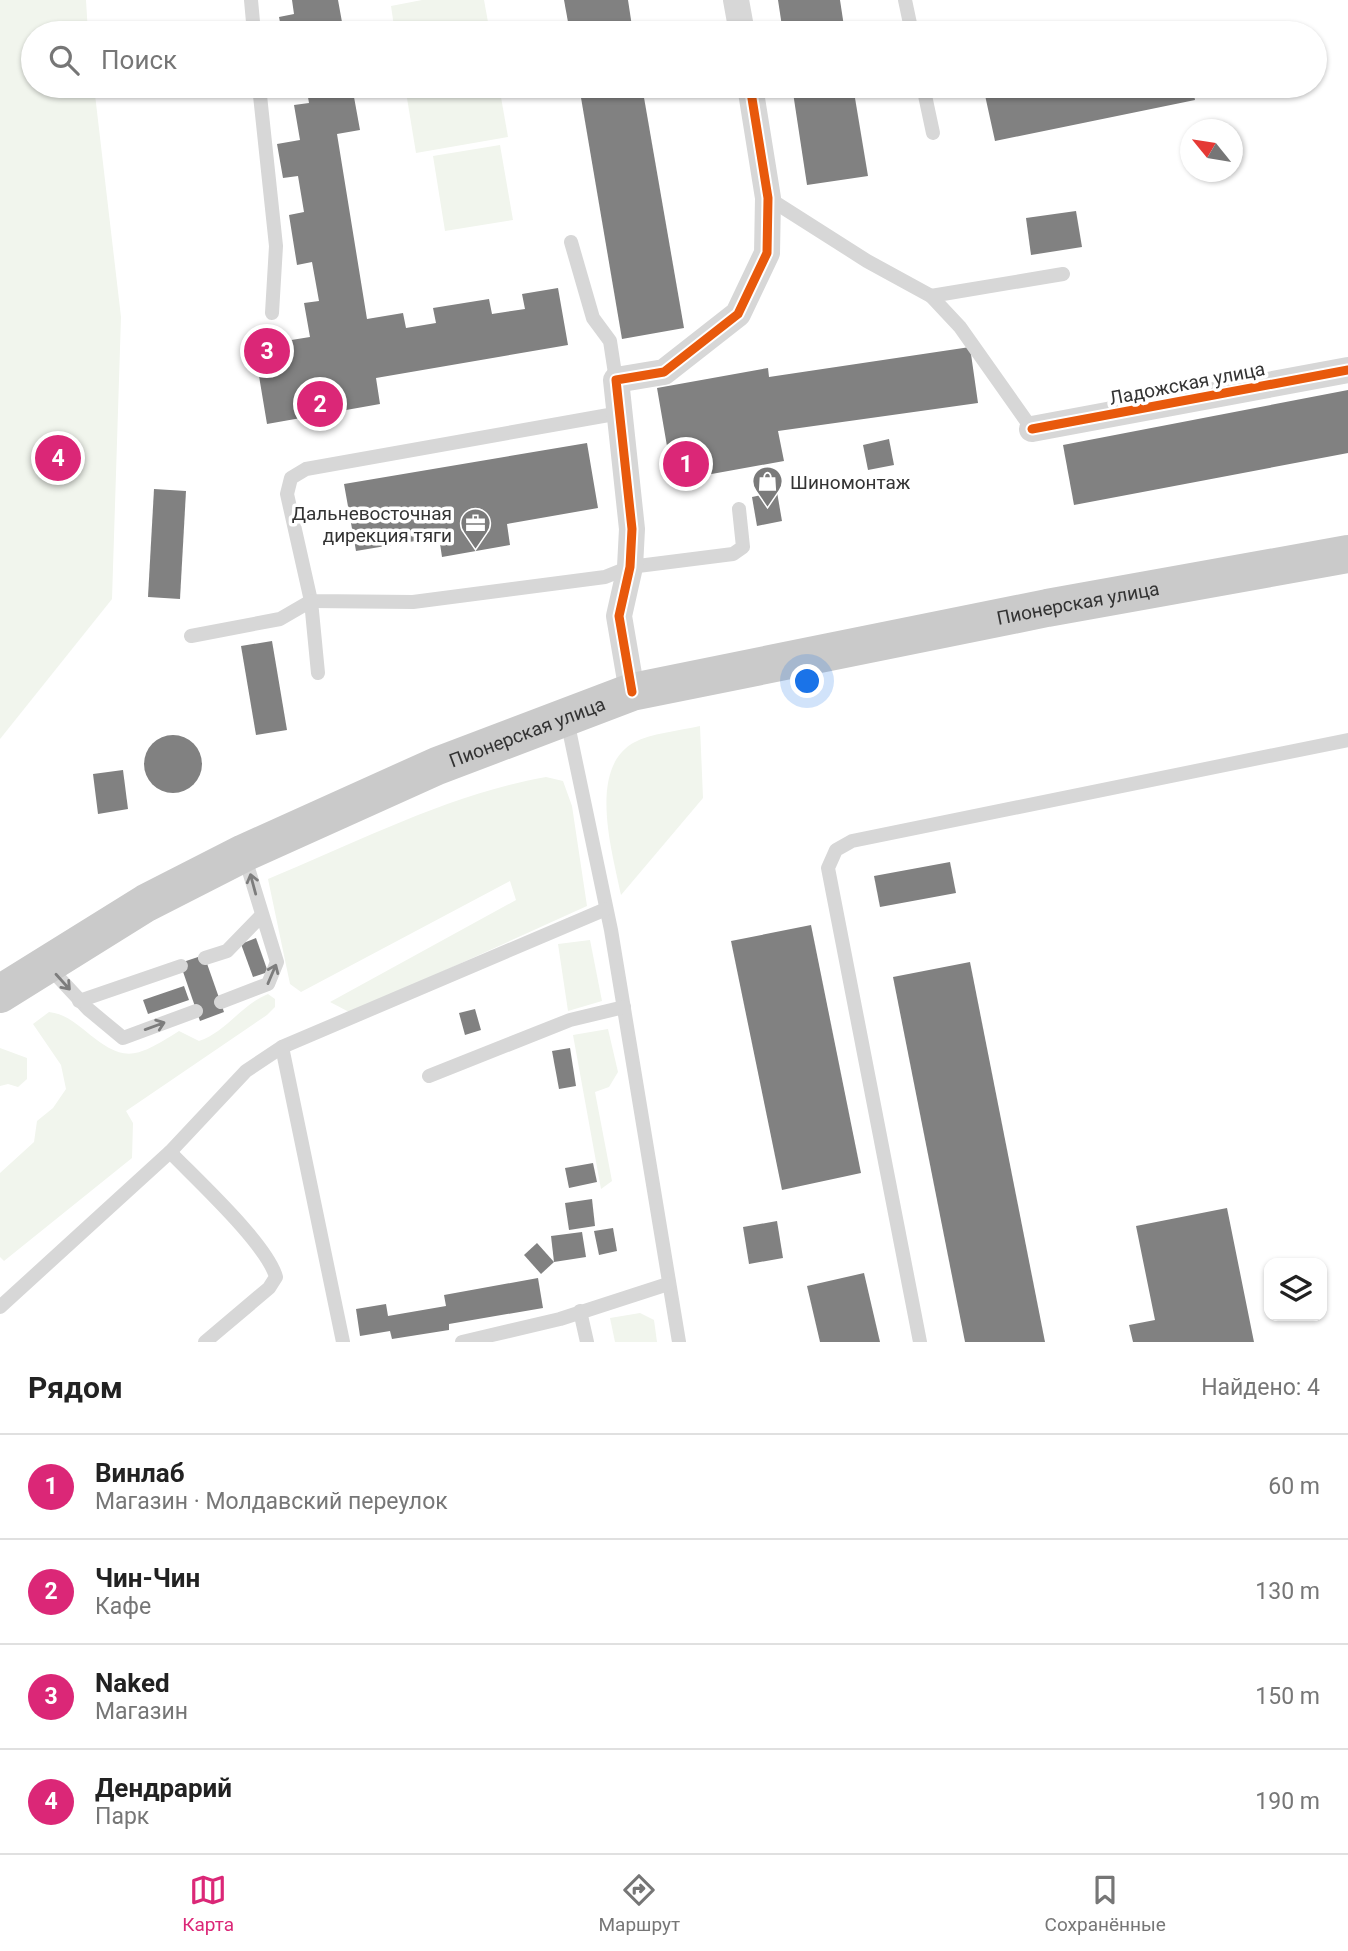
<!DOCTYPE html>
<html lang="ru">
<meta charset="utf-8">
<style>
body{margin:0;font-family:Roboto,sans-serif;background:#f2f2f2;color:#222}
.controls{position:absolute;right:21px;bottom:21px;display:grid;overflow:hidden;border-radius:14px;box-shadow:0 2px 5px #0004}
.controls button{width:63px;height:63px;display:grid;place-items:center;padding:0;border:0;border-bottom:2px solid #e0e0e0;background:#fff;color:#222;font:35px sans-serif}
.compass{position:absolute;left:1180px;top:119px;width:63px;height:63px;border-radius:50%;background:#fff;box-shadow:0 2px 5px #0004;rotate:300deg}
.you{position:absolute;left:808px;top:682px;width:24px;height:24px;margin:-18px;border:5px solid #fff;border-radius:50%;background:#1a73e8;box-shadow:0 0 0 10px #1a73e833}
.badge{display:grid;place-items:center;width:46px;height:46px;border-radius:50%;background:#db2777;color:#fff;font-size:23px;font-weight:700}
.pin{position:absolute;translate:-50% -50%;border:4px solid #fff;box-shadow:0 2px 7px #0006}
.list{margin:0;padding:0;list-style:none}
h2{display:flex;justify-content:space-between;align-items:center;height:91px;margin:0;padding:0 28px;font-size:30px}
h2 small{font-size:23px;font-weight:400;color:#767676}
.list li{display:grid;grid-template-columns:46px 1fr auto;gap:21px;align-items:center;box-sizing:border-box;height:105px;padding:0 28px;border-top:2px solid #e0e0e0}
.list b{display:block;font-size:26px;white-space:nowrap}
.list p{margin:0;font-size:23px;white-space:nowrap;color:#767676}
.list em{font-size:23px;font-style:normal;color:#767676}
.icon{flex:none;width:38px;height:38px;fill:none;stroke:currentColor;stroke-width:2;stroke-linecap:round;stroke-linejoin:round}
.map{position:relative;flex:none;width:1348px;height:1342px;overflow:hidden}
.search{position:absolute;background:#fff;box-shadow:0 2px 5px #0004;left:21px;right:21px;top:21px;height:77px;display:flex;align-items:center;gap:18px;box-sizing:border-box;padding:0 24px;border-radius:38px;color:#767676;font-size:26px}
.sheet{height:511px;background:#fff}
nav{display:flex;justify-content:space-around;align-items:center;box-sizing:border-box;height:98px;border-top:2px solid #e0e0e0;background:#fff;font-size:19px;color:#767676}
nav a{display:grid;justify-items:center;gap:4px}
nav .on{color:#db2777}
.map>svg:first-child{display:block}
.green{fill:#f1f5ed}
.building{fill:#818181}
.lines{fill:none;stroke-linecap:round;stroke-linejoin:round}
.lane{stroke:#d7d7d7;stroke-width:14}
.street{stroke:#d7d7d7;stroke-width:26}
.primary{stroke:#cacaca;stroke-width:38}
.cycleway-casing{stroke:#fff;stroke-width:13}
.cycleway{stroke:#e8590c;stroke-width:9}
.oneway{stroke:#7d7d7d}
.labels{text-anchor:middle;stroke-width:7;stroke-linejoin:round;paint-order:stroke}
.street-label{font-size:19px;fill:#333;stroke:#fff}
.poi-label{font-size:19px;fill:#333;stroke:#fff;text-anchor:start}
</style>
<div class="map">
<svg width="1348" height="1342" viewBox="0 0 1348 1342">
<rect width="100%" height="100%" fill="#fff"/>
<g class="green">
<path d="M0,0H86L88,33H33V86H94L121,317L112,599L0,739Z"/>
<path d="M422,0H484L490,33H395L391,6Z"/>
<path d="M405,86H499L508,137L416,153Z"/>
<path d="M500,145L513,220L445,231L433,156Z"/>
<path d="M700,726L703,798L621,895C613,854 587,770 633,743C651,733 679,731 700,726Z"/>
<path d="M546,777L563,781L572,806L587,906L351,1013L330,1002L516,900L510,881L301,992L290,984L268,879C358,842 449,794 546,777Z"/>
<path d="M590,940L602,1001L568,1011L558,944Z"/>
<path d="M268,994L275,999V1007L267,1015L126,1111L133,1123L132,1158L4,1261L0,1257V1173L34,1142L37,1121L53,1108L66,1089L61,1065L33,1024L49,1012C64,1014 71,1020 83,1029C124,1063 133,1060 179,1031L199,1041C226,1032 241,1005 268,994Z"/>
<path d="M608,1029L618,1072L609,1087L595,1092L612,1181L601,1189L573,1035Z"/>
<path d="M0,1048L27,1058V1079L18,1087L8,1084L0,1086Z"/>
<path d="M640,1313L654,1320L657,1342H615L610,1318Z"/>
</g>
<g class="building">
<path d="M292,0H338L344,33H282L279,17L294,14Z"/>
<path d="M564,0H628L633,33H570Z"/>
<path d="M778,0H840L845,33H783Z"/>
<path d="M306,86H352L360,130L337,134L367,319L403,313L406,328L436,323L433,308L489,299L492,314L525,309L522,294L558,288L568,345L376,378L380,404L267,424L254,346L310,337L304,303L319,301L312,262L297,265L289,215L304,212L298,176L283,178L277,144L300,140L294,105L309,103Z"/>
<path d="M579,86H642L684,328L622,339Z"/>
<path d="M792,86H853L868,176L807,185Z"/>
<path d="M983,86H1192L1195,100L995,141Z"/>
<path d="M1076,211L1082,247L1031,255L1026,218Z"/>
<path d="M970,347L978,403L778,431L784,461L673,481L657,388L768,368L769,377Z"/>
<path d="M1348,390V453L1074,505L1063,445Z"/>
<path d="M889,439L894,465L868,470L863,445Z"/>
<path d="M587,443L598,508L507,524L510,545L442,557L439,537L356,551L344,484Z"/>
<path d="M154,489L186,491L180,599L148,597Z"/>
<path d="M777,492L782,521L757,526L752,497Z"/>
<path d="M272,641L287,730L256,735L241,646Z"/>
<circle cx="173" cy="764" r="29"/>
<path d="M123,770L128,809L98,814L93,774Z"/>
<path d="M950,862L956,893L880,907L874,876Z"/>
<path d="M811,925L861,1173L782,1190L731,941Z"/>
<path d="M256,938L268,972L253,977L241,944Z"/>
<path d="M204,955L224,1012L200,1021L180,963Z"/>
<path d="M970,962L1045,1342H965L893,977Z"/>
<path d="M184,986L189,1000L148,1014L143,1000Z"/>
<path d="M475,1009L481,1030L465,1035L459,1013Z"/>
<path d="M570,1048L576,1086L559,1089L552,1051Z"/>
<path d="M593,1163L597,1182L569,1188L565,1168Z"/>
<path d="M592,1199L595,1226L569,1230L565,1203Z"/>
<path d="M1227,1208L1254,1342H1133L1129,1325L1155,1320L1136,1226Z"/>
<path d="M777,1221L783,1258L749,1264L743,1227Z"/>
<path d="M613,1228L617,1251L599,1255L594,1231Z"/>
<path d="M582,1232L586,1257L554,1262L551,1236Z"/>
<path d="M537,1243L554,1262L541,1274L524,1255Z"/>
<path d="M864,1273L880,1342H820L807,1286Z"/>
<path d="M538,1278L543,1308L449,1324V1330L392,1339L390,1331L360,1336L356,1309L386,1304L388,1316L446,1306L444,1295Z"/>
</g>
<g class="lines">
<g class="lane">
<path d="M251,0L254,33"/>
<path d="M905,0L912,33"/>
<path d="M259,86L276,246L272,313"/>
<path d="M923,86L933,133"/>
<path d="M768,198L867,261L931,296"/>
<path d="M571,242L593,318L610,341L616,380"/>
<path d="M620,413L306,469L291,478L287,494L311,601L413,602L605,577L630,567L733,554L743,547L739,509"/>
<path d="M1032,429L960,327L931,296L1063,274"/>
<path d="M191,636L280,619L311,601L318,673"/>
<path d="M567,720L611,930L679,1342"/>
<path d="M205,958L227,951L261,916"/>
<path d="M47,965L88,1009L123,1038L196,1011"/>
<path d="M79,1001L181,966"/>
<path d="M221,1002L268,984L277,962L244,855"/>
<path d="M282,1047L343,1342"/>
<path d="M429,1076L570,1020L624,1007"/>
<path d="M170,1152C196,1179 267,1244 276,1277L269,1288L205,1342"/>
<path d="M0,1307L170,1152L246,1071L282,1047L606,909"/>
<path d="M580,1311L587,1342"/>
<path d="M462,1342L560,1319L668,1284"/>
<path d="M920,1342L828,868L836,850L852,841L1348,740"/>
</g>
<g class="street">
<path d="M736,0L742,33"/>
<path d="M1032,429L1348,370"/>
<path d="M632,692L619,616L630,567L632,529L616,380L664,372L738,314L767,253L768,198L750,86"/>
</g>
<path class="primary" id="s1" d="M0,994L146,903L244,853L437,766L632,692L1047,608L1348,554"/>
<defs>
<g id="cycleway">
<path d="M1032,429L1348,370"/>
<path d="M632,692L619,616L630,567L632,529L616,380L664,372L738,314L767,253L768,198L750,86"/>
</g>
</defs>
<use href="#cycleway" class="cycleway-casing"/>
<use href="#cycleway" class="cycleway"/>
</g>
<defs><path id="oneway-shaft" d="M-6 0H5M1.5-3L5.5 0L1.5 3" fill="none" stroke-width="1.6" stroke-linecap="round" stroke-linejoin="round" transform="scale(1.75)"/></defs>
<g class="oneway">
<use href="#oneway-shaft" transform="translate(253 884) rotate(-105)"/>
<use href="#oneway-shaft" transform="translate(272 974) rotate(-67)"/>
<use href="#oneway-shaft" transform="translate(63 982) rotate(48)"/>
<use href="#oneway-shaft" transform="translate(155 1026) rotate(-20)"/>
</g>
<defs>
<symbol id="shop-pin" viewBox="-11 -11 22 30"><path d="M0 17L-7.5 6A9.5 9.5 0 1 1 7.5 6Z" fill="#7a7a7a" stroke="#fff"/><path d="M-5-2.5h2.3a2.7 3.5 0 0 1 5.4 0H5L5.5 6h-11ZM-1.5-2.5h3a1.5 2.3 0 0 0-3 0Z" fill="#fff"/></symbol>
<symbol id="office-pin" viewBox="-11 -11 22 30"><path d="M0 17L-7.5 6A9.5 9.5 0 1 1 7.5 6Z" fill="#7a7a7a" stroke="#fff"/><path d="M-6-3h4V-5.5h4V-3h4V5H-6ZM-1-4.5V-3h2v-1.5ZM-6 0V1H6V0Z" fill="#fff"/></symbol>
</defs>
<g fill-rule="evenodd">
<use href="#shop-pin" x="750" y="464" width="35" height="47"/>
<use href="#office-pin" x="458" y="506" width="35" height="47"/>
</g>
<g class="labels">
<g class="street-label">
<text transform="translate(1187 383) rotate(-11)" y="7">Ладожская улица</text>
<text dy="7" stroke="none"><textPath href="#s1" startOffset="1157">Пионерская улица</textPath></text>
<text dy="7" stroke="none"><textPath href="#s1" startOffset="590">Пионерская улица</textPath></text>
</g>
<g class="poi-label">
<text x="790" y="489">Шиномонтаж</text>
<text x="452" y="520" text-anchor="end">Дальневосточная<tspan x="452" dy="22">дирекция тяги</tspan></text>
</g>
</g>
</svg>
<div class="controls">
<button><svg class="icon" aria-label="layers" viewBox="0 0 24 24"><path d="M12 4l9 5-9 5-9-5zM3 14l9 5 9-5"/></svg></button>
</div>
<svg class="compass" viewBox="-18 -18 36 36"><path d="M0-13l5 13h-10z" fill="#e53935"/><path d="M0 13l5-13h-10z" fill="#767676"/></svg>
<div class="you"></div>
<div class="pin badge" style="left:686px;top:464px">1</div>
<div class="pin badge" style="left:320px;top:404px">2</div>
<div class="pin badge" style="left:267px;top:351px">3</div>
<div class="pin badge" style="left:58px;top:458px">4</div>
<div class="search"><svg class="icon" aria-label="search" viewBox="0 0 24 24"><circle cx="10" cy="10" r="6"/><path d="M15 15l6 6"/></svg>Поиск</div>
</div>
<section class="sheet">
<h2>Рядом<small>Найдено: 4</small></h2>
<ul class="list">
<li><span class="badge">1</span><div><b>Винлаб</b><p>Магазин · Молдавский переулок</p></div><em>60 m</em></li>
<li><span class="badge">2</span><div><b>Чин-Чин</b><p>Кафе</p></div><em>130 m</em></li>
<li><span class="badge">3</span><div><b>Naked</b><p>Магазин</p></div><em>150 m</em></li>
<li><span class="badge">4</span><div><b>Дендрарий</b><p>Парк</p></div><em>190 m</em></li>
</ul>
</section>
<nav>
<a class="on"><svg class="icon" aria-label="map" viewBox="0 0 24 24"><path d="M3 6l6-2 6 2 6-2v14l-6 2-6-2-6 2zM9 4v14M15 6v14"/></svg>Карта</a>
<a><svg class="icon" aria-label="directions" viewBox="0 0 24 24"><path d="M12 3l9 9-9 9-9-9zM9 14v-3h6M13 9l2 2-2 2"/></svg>Маршрут</a>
<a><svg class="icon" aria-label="saved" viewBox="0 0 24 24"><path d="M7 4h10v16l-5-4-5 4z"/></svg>Сохранённые</a>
</nav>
